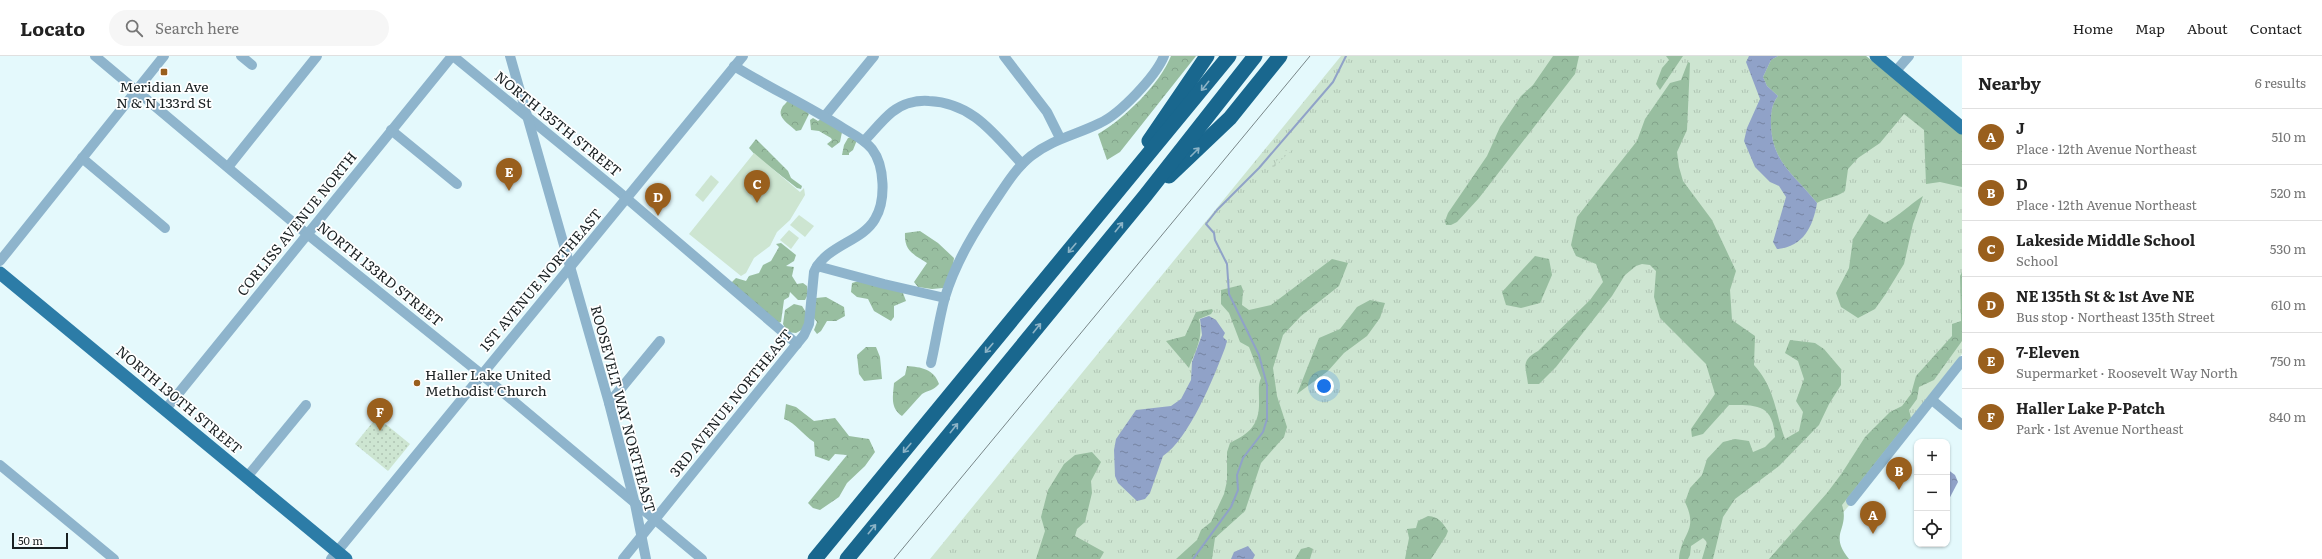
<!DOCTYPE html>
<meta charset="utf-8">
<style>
body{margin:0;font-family:Literata,serif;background:#f6f6f6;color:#222}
.controls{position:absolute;right:12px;bottom:12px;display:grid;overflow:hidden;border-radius:8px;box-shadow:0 1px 3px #0004}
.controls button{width:36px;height:36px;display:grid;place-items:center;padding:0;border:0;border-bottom:1px solid #e0e0e0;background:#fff;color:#222;font:20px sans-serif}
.scale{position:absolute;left:12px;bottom:10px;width:56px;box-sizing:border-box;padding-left:4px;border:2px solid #192022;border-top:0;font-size:11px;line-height:14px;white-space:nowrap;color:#192022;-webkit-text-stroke:3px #fff;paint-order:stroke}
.you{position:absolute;left:1324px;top:330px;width:14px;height:14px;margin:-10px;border:3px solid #fff;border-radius:50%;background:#1a73e8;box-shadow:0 0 0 6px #1a73e833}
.badge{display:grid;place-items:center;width:26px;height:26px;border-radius:50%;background:#995f1d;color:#fff;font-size:13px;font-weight:700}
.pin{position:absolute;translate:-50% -33px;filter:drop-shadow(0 1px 2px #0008)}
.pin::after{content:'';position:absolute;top:21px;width:14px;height:12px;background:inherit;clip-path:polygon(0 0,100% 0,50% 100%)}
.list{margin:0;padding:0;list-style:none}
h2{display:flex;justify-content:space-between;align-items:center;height:52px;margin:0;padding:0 16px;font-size:17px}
h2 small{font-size:13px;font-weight:400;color:#767676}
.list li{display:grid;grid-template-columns:26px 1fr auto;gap:12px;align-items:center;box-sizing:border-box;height:56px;padding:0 16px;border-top:1px solid #e0e0e0}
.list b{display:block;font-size:15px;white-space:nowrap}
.list p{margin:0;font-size:13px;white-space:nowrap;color:#767676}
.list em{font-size:13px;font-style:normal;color:#767676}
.icon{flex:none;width:22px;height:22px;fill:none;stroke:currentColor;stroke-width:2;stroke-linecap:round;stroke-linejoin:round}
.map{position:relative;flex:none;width:1962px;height:503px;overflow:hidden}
header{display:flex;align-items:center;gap:24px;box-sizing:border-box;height:56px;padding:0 20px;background:#fff;border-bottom:1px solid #e0e0e0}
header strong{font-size:19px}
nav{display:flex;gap:22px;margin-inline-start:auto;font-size:14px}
.search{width:280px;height:36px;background:#f6f6f6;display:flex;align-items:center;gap:10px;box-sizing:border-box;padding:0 14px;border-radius:22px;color:#767676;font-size:15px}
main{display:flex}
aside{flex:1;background:#fff}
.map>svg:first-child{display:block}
.grass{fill:url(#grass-tufts)}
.forest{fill:url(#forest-crowns)}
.wetland{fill:url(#wetland-marsh)}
.park{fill:#cde5d1}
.garden{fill:url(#garden-dots)}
.water{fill:url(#water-ripples)}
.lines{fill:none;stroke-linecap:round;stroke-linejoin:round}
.stream{stroke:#90a2c8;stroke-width:2}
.minor{stroke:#8eb4cc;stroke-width:10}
.major{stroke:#2c7ca7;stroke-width:13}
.highway{stroke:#19678e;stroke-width:15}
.tram{stroke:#788688;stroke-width:1}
.oneway{stroke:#8cb3c6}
.poi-dot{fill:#995f1d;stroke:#fff;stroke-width:1.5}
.labels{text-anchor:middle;stroke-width:3.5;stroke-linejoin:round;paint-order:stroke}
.poi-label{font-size:14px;fill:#192022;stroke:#fff}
.street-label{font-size:14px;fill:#192022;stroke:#fff}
</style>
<header>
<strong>Locato</strong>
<div class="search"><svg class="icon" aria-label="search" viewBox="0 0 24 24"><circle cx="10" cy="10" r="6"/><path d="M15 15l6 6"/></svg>Search here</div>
<nav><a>Home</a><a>Map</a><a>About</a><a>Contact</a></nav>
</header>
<main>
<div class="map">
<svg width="1962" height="503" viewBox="0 0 1962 503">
<defs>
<pattern id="grass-tufts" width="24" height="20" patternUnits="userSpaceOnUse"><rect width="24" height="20" fill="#cde5d1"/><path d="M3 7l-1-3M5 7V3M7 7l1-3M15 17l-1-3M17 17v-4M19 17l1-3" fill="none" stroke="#afc4b3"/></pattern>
<pattern id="forest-crowns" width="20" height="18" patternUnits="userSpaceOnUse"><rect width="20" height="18" fill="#98bea0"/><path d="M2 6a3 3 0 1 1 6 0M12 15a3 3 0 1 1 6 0" fill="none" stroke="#82a38a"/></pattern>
<pattern id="wetland-marsh" width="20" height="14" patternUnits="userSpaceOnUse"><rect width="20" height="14" fill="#cde5d1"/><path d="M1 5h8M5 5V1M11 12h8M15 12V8" fill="none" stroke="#afc4b3"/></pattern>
<pattern id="garden-dots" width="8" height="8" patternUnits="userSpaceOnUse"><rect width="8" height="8" fill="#cde5d1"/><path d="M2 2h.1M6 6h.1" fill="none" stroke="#afc4b3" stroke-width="1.8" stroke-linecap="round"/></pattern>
<pattern id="water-ripples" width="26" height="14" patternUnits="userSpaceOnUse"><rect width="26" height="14" fill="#90a2c8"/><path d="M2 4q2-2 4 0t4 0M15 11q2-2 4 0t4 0" fill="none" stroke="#7584a2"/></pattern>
</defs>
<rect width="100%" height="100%" fill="#e4f9fc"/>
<path class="grass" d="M1341,0H1866L1962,78V298L1911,362L1854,444L1802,503H930Z"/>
<g class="forest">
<path d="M1171,0H1196L1120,96L1107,104L1098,78C1124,63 1160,28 1171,0Z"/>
<path d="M1553,0H1579L1575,18L1479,142L1457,166L1451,169H1446L1445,165L1448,157L1487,100L1500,71L1521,40L1533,29Z"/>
<path d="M1666,0H1683L1660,34L1656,28L1662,12L1669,4Z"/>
<path d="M1778,0H1866L1962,78V131L1940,126L1926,128L1924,74L1904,58L1880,87L1858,102L1848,113L1845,135C1836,142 1827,141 1817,147C1796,120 1772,107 1771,69C1771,57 1771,49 1778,40L1767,30L1763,21L1771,4Z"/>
<path d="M1688,6L1690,7L1687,74L1677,96L1679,111L1683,125L1712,164L1736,215L1730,234L1732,264L1755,280L1754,309C1775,332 1775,356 1785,383L1799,375L1803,356L1796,345L1804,323L1798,305L1785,297L1790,284L1815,287L1824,293L1841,313V329L1829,348L1819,369L1779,410L1735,443L1723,461L1713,503H1702L1707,486L1703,482L1691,490L1690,499L1688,503H1679C1681,477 1699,475 1685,446L1690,432L1702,419L1707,403L1723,386L1735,383L1749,385L1753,396L1765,391L1775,381C1773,348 1757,349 1729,349L1703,378L1692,381L1691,373L1715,338L1706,308L1660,262L1654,241L1656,215L1650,209L1642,208L1636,210L1625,219L1612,240L1556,311L1539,328H1528C1526,311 1520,305 1538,295L1590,244L1603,226L1596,208L1576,200L1571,189L1577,161L1637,85L1645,63L1670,27L1681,24Z"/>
<path d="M788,44L806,54L809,58L801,74L796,75C791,69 776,62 782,52C783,49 786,48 788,44Z"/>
<path d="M813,62L818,65L821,63L842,76L840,86L832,92L827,88L832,84L831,82L819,75L811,74L810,64Z"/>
<path d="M853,81L857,84L853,94L849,97V99H842L844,89L848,82Z"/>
<path d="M756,83L788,115L791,122L802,130L801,133L797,132L756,100L749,92Z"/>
<path d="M1923,140L1913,168L1904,208L1885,239L1875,253L1858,262L1841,251L1836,237L1849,212L1853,183L1869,158L1885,167C1899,160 1909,149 1923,140Z"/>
<path d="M920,175L938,187L954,202L952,216L943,232L932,233L918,231L914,226L927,207C913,198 904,195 905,177Z"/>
<path d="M781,187L796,199L794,205L786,210L794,211L792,220L797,228L803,227L807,230L808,238L805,244H798L790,236L789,241L784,244L781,266L776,268L732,230V226L736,222L746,225L749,220L759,217L763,209L771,205L779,191L776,188Z"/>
<path d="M1535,200L1549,203L1552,219L1540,247L1521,252L1506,249L1502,236Z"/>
<path d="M1332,203L1348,207L1339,230L1301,260L1283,279L1273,312L1277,340L1287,371L1284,381L1261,407L1245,455L1215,482L1212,503H1176L1197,484L1201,474L1211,466L1224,438L1227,425V396L1230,387C1251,377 1260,368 1259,343C1259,335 1258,329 1261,322L1249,291L1240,286L1229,257L1221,248V234L1241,229L1243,234L1242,249L1249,254L1271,249Z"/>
<path d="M1962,216V285L1934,324L1919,331L1917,343L1909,354L1911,362L1842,449C1850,474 1828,477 1849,503H1769L1827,437L1842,417L1865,381L1890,356L1902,350L1911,338L1916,320L1952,280V268L1961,265L1960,220Z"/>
<path d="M862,224L903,237L906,245L894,250V261L891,265L874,255L868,243L857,241L851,236L852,227Z"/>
<path d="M826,241L844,251L845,260L836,265H827L821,275L817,278L814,274L817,266L813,261L816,242Z"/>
<path d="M1370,244L1385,247L1380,262L1367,280L1344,297L1328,315L1297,338L1319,282L1340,273L1357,251Z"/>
<path d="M794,248L802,250L807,258L805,272L796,277L787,276L783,268L785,254Z"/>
<path d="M1212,253L1213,255L1211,258L1199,263C1204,282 1195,295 1189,312L1166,285L1185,280L1196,256Z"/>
<path d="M866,291H876L880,301L882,323L864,325L859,318L857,299Z"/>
<path d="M907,310C921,311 934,313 939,328C933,335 928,334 922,338C915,345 909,353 902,360C890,352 893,340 894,327L905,319Z"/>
<path d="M786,348L796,351L814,365L835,362L849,380L869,383L875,396L865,410L847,427L839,441L820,454L813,452L808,447L847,399L835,398L829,405L815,400L814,386C803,379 796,367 784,363Z"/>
<path d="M1092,396L1101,406L1091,425L1092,437L1085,466L1077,473L1075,480L1104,496L1100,503H1036L1045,475L1041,461L1048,434L1064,408L1075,399Z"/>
<path d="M1428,460C1439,461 1442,466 1448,475L1446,480L1431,503H1405L1409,482L1407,473L1416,472L1418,465Z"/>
<path d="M1309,491L1313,493L1310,503H1295L1301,493Z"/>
</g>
<path class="wetland" d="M1292,89L1296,90L1273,112L1272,110Z"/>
<g class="park">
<path d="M754,97L800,136L804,132L805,139L790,164L777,176L770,190L754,202L746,217L741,220L689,178Z"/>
<path d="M711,119L719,126L703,146L695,139Z"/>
<path d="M799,159L814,170L805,181L790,169Z"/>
<path d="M789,174L799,182L791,193L780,184Z"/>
</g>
<path class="garden" d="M377,361L410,388L388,415L355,388Z"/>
<g class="water">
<path d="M1749,0H1778L1771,4L1763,21L1767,30L1778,40C1771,49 1771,57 1771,69C1772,107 1796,120 1817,147C1813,171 1803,191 1777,193L1773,186L1786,141L1779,130L1770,126L1755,111L1744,85L1747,72L1760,43L1746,6Z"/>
<path d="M1209,260L1216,264L1225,277L1223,281L1227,285L1225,292C1214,321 1189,383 1163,400L1150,437L1145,443L1137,445L1118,427L1115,420L1114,394L1116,383L1136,354L1171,350L1181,343L1191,324L1192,306L1202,279L1200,263Z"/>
<path d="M1947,413L1955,419L1958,426L1947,447Z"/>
<path d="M1248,490L1255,499L1253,503H1231L1234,496Z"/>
</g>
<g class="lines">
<path class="stream" d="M1193,503L1231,451L1238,434L1237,419L1243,402L1263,376L1267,363V329L1259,299L1229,238L1227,208L1215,184L1214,177L1206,168L1217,154L1259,112L1333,26L1346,0"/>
<g class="minor">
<path d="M95,0L307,178L481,318L702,503"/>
<path d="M241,0L252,9"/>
<path d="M453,0L618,135L797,288"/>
<path d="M510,0L609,347L635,448L646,503"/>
<path d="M1004,0L1047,56L1060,82"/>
<path d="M1895,16L1909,0"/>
<path d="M825,60L874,0"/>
<path d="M391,74L457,128"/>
<path d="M864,85C873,76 882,64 892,56C902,48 916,44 929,45C973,47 994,78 1022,108"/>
<path d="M82,102L165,172"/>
<path d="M228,111L317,0"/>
<path d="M0,205L164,0"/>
<path d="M817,210L884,228L945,242"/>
<path d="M931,307C936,285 939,263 945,241C956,205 976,173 997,142C1007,127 1017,111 1031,100C1053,83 1076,79 1100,67C1120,58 1156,20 1164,0"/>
<path d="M1932,344L1962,369"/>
<path d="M609,347L660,285"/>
<path d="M165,354L452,0"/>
<path d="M0,409L114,503"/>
<path d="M247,421L306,349"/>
<path d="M1851,445L1962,305"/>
<path d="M331,503L743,0"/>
<path d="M623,503L804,279L809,268L814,216C826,189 862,186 875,163C886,145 885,110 872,93C865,84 853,78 843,72C808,50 770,32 734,10"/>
</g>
<g class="major">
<path d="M1876,0L1962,72"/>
<path d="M0,217L346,503"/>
</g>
<g class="highway">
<path d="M1149,85L1207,0"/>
<path d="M1169,120L1230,62L1280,0"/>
<path d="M815,503L1229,0"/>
<path d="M847,503L1145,140L1255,0"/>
</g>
<path class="tram" d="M894,503L1310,0"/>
</g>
<defs><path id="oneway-shaft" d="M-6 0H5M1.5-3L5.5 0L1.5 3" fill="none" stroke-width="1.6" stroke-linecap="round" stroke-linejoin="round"/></defs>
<g class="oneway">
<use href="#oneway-shaft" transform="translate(1205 30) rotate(129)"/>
<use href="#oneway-shaft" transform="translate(1195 96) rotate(-45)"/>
<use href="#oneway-shaft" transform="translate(1119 171) rotate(-51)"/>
<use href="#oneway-shaft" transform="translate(1072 192) rotate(130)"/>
<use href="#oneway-shaft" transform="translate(1037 272) rotate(-51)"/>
<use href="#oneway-shaft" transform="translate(989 292) rotate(130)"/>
<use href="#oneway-shaft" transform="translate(954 372) rotate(-51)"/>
<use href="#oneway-shaft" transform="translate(907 392) rotate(130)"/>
<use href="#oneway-shaft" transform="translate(872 473) rotate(-51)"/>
</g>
<g class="poi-dot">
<rect x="160" y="12" width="8" height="8" rx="2"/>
<circle cx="417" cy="327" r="4"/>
</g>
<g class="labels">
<g class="poi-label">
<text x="164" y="36">Meridian Ave<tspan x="164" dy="16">N &amp; N 133rd St</tspan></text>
<text x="425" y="324" text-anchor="start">Haller Lake United<tspan x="425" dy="16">Methodist Church</tspan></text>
</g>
<g class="street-label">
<text transform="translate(558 68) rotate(39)" y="5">NORTH 135TH STREET</text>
<text transform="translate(297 168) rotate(-51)" y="5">CORLISS AVENUE NORTH</text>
<text transform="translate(380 218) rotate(39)" y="5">NORTH 133RD STREET</text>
<text transform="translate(541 224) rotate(-50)" y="5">1ST AVENUE NORTHEAST</text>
<text transform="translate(179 344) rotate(40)" y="5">NORTH 130TH STREET</text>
<text transform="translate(731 347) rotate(-51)" y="5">3RD AVENUE NORTHEAST</text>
<text transform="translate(623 353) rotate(75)" y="5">ROOSEVELT WAY NORTHEAST</text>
</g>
</g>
</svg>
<div class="controls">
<button>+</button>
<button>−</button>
<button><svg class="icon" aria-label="locate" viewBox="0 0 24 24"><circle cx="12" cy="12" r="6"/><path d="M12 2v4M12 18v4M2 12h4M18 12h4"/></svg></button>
</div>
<div class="scale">50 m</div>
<div class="you"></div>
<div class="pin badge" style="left:1873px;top:478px">A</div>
<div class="pin badge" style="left:1899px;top:434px">B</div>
<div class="pin badge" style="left:757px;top:147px">C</div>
<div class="pin badge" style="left:658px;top:160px">D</div>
<div class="pin badge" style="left:509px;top:135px">E</div>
<div class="pin badge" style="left:380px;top:375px">F</div>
</div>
<aside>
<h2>Nearby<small>6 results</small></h2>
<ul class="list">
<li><span class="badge">A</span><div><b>J</b><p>Place · 12th Avenue Northeast</p></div><em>510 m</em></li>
<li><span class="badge">B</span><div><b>D</b><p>Place · 12th Avenue Northeast</p></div><em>520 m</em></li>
<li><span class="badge">C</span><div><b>Lakeside Middle School</b><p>School</p></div><em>530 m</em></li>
<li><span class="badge">D</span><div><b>NE 135th St &amp; 1st Ave NE</b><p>Bus stop · Northeast 135th Street</p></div><em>610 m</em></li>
<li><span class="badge">E</span><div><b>7-Eleven</b><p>Supermarket · Roosevelt Way North</p></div><em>750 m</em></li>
<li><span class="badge">F</span><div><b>Haller Lake P-Patch</b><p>Park · 1st Avenue Northeast</p></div><em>840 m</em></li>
</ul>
</aside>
</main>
